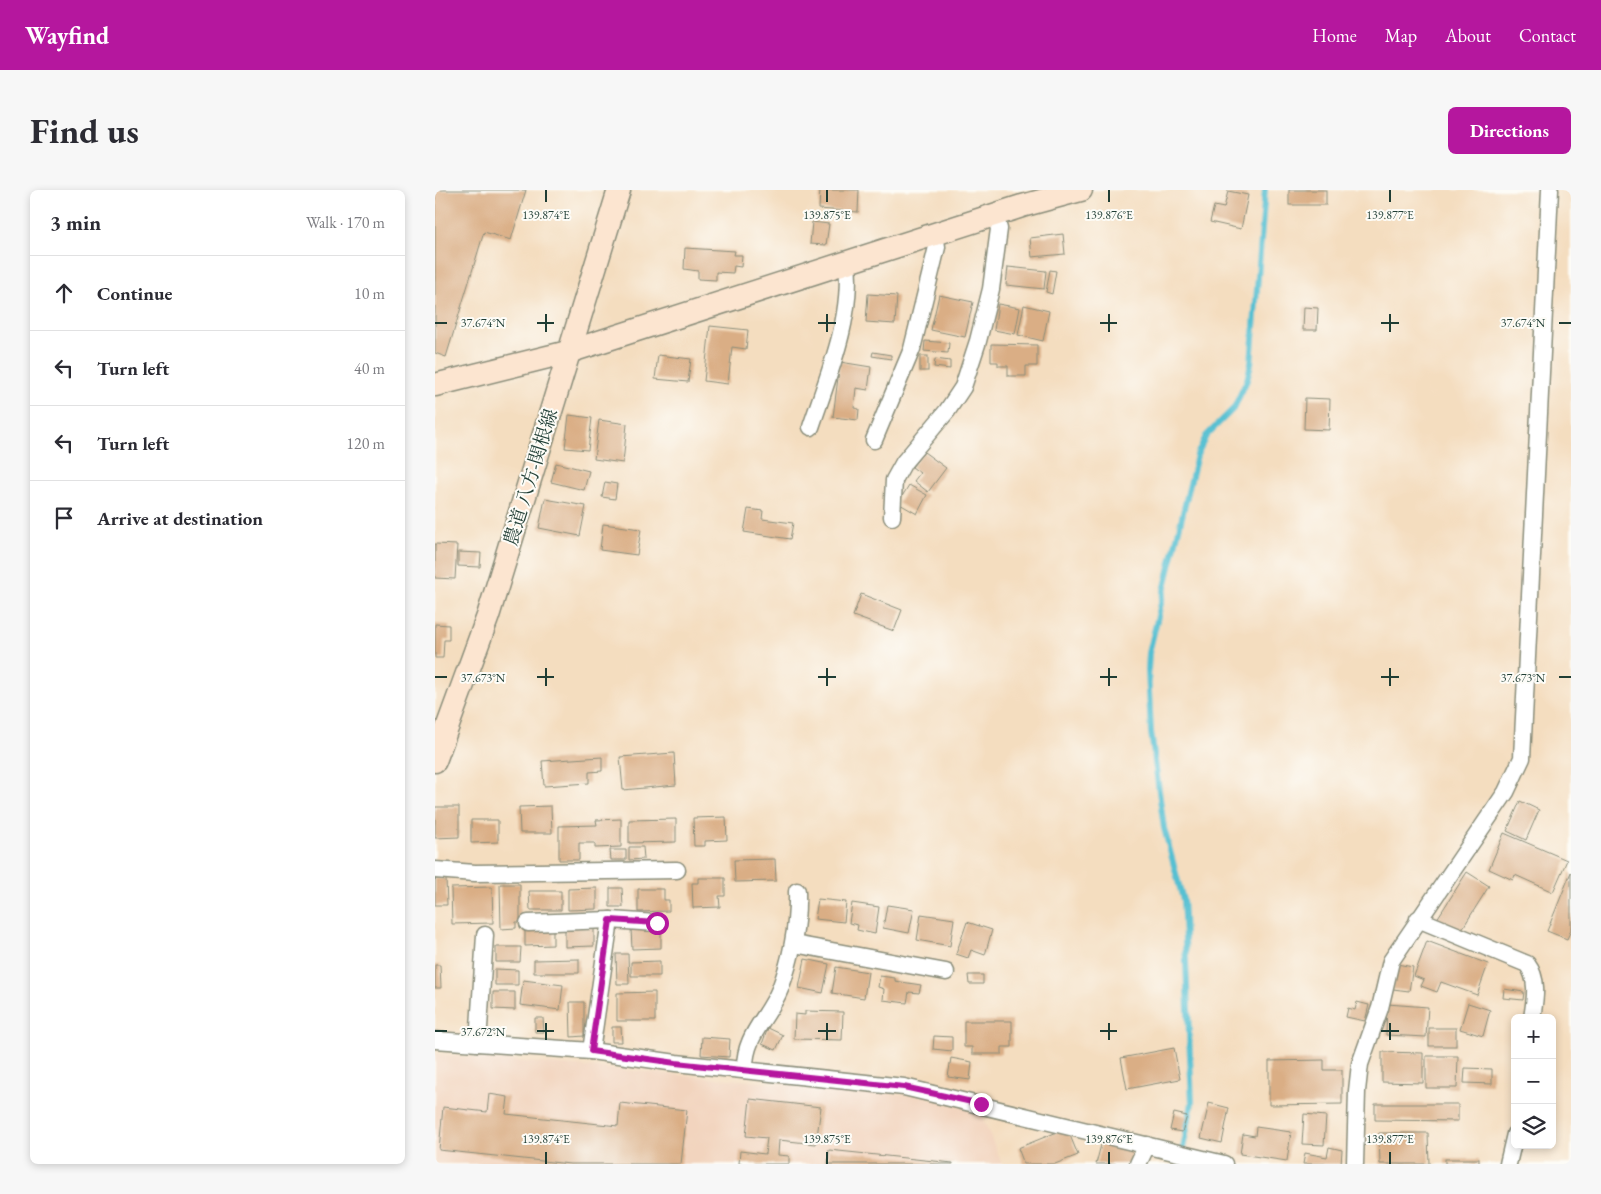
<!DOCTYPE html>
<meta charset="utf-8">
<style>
body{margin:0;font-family:"EB Garamond","Noto Serif JP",serif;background:#f7f7f7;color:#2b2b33}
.controls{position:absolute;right:15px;bottom:15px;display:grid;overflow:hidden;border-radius:8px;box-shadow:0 2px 8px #0003}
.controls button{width:45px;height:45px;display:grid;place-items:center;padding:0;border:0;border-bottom:1px solid #e1e1e2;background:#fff;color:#2b2b33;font:25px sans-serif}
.stop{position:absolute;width:15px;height:15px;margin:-11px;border:4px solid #b5179e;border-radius:50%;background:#fff}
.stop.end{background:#b5179e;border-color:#fff;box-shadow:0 1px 5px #0008}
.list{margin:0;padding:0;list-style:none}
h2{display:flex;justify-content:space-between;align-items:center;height:65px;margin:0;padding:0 20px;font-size:21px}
h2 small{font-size:16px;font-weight:400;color:#7c7c81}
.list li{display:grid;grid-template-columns:32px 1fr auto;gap:15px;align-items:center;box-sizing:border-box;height:75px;padding:0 20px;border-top:1px solid #e1e1e2}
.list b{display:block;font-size:19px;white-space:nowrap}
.list em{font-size:16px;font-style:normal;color:#7c7c81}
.icon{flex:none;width:28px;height:28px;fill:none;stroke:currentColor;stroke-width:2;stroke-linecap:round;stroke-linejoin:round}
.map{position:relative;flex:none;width:1136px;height:974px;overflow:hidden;border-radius:8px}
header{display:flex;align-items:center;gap:30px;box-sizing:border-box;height:70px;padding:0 25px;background:#b5179e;color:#fff}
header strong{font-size:24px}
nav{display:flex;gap:28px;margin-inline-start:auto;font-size:18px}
.intro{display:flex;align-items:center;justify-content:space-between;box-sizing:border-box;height:120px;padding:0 30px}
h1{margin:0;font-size:35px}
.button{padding:12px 22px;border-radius:8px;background:#b5179e;color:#fff;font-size:18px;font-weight:700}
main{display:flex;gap:30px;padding:0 30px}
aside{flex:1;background:#fff;border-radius:8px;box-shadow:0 2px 8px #0003}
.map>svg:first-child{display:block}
.built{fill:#f2d4be}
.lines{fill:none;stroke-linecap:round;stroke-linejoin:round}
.stream{stroke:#56c0d2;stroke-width:6}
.building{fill:#daae85}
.street-casing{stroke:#8a8d7a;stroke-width:19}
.secondary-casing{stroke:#8a8d7a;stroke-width:25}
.street{stroke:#fff;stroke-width:16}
.secondary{stroke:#fce5d0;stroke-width:22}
.route{stroke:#b5179e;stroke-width:6}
.ticks{fill:none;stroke:#1f3d34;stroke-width:2}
.labels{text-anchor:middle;stroke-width:4;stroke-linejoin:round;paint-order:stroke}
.street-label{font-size:19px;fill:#1f3d34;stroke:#fdfcf7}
.ticks-label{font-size:12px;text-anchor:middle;fill:#1f3d34;stroke:#fdfcf7;stroke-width:4;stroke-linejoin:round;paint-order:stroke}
</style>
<header>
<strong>Wayfind</strong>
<nav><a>Home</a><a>Map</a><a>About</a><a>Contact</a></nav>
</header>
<div class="intro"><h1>Find us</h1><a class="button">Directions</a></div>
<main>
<aside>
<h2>3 min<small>Walk · 170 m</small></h2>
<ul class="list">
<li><svg class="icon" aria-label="ahead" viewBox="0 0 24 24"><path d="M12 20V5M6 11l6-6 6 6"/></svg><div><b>Continue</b></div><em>10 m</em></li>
<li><svg class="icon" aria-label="left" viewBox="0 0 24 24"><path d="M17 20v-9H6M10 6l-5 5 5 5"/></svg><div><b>Turn left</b></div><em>40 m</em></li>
<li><svg class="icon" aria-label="left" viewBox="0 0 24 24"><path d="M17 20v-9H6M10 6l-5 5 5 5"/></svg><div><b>Turn left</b></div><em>120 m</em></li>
<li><svg class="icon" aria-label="arrive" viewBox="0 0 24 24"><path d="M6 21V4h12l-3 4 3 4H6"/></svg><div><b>Arrive at destination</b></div></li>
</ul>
</aside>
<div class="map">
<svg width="1136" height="974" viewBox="0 0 1136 974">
<rect width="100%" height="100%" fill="#fdfcf7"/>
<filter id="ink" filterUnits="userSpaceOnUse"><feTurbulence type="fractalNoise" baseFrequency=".02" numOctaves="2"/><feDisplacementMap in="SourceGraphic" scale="10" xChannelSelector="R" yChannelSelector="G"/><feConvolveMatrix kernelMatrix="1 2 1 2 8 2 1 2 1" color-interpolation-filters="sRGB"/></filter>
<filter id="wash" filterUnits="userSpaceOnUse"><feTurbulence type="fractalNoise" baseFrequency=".0096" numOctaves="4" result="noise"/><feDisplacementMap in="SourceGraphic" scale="20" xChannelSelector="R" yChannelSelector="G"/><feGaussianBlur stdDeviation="1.12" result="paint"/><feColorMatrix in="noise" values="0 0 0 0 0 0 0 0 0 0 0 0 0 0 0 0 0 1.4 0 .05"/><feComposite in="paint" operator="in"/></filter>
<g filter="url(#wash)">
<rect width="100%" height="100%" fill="#f4ddbf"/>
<path class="built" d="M0,864L487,906L545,922L567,974H0Z"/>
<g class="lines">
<path class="stream" d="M745,974L757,913L749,726L748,710L729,638L716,542L713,480L714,463L762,265L771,246L799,218L812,190L816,174L830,0"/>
</g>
<g id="blocks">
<g class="building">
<path d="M0,0H91L76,50L49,42L11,167L0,163Z"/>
<path d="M385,0H424L423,22L384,19Z"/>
<rect x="854" y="0" width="37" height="15"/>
<path d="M793,1L813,5L806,39L775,32L779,16L789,18Z"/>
<path d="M377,32L394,34L391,55L375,54Z"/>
<path d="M628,44L630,64L597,67L595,48Z"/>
<path d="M250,58L300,61L299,65H307L306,77L299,76L298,83L281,82V90L263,89V81L249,79Z"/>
<path d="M573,77L611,81L609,99L571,95Z"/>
<path d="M615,80L621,81L617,104L611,102Z"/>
<path d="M433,104L462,106L460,134L431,132Z"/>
<path d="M504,105L538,112L530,147L496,140Z"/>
<path d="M563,114L585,118L580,144L559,140Z"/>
<path d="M589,115L614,121L608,151L583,145Z"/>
<path d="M869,117L883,118L882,140H868Z"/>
<path d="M275,136L313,140L311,159L297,157L293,194L269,191Z"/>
<path d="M490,151L514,153L513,163L489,161Z"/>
<path d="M556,154L602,155V176H591V186H573V176H563V172H556Z"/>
<path d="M438,162L456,165V169L437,166Z"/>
<path d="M223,165L256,169L253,192L220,189Z"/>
<rect x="485" y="166" width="8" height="15"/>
<path d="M500,169L515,171V179L499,177Z"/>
<path d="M405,172L436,177L433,200L421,198L419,218L424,219L423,230L398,227Z"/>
<path d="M870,208L895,209L894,240L869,239Z"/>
<path d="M134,225L157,228L153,260L130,258Z"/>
<path d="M164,230L192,234L188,273L159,269Z"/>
<path d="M489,262L511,278L493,302L479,291L485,283L477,277Z"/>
<path d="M121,273L154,281L149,300L116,292Z"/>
<path d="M170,292L182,294L180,309L167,307Z"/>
<path d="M474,295L492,305L482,324L463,313Z"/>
<path d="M110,309L151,316L145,346L104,338Z"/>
<path d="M313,319L328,321L327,329L358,333L355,349L309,342Z"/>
<path d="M168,334L206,339L202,365L165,360Z"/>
<path d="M0,354L22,355L20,389L0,388Z"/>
<path d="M23,362L46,363L45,377L23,376Z"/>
<path d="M426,404L467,420L459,441L418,426Z"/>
<path d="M0,434L14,435V450H9L8,468H0Z"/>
<path d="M239,563L241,595L188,600L185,567Z"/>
<path d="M167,567V581L154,582V593L109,596L107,571Z"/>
<path d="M1085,611L1104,620L1091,650L1072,641Z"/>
<path d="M116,616L117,643H85L84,617Z"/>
<path d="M0,617H24V647L0,648Z"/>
<path d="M291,627L292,650L270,651V656H259L258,628Z"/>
<path d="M186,629V657L160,658V653H144V670H124V636L162,635L161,630Z"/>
<path d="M241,629V652L194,653V630Z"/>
<path d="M36,630H63V652L36,653Z"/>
<path d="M1069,643L1132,670L1118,702L1080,685L1078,690L1054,679Z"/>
<path d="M194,657H208L209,669L194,670Z"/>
<path d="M175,660H191V670H176Z"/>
<path d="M340,669L341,691L300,692L299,670Z"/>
<path d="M1032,682L1054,696L1024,744L1002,729Z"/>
<path d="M1136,682V740L1132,749L1112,741Z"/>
<path d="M263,688H290V706H284L285,717L258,718L257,693H263Z"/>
<path d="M0,689H11L12,715H0Z"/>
<path d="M65,694H85V732H81V738L66,739Z"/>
<path d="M57,697L58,733L17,734L16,698Z"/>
<path d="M162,698V719L133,720V699Z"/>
<path d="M175,698H187L188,717H175Z"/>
<path d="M203,699H229V710H234V721L203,722Z"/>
<path d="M94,701H126V720H95Z"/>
<path d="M383,709L411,712L409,732L380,729Z"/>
<path d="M417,713L444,717L440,744L422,740L423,735L414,733Z"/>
<path d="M452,715L479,719L474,743L448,738Z"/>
<path d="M486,724L519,729L515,756L482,750Z"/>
<path d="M532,732L557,740L550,765L536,760L533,768L521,764Z"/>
<path d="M90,738H118V755L90,756Z"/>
<path d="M130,738H159V756L130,757Z"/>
<path d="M196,738H226V758L197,759Z"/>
<path d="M992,751L1053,774L1042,805L1006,792L1002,802L986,796L989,790L979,786Z"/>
<path d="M61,757H86L85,772H61Z"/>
<path d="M181,764H193L194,794H182Z"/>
<path d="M144,769V783H99V770Z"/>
<path d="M370,769L394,774L388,803L364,798Z"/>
<path d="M225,771V786H196V772Z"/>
<path d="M962,774L978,777L974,801L958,799Z"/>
<path d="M0,775H5L6,798H0Z"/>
<path d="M401,777L433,782L429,808L397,803Z"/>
<path d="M60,779L83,780V795H60Z"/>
<path d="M533,785H548V794H534Z"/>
<path d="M445,786L460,788V791L486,795L484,803L474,802L472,813L448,810L449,799L443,797Z"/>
<path d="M88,790L128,795L125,820L85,815Z"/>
<path d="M1069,799L1089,802L1088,810L1068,808Z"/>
<path d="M58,802H80V820L58,819Z"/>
<path d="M220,802V831H182V803Z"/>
<path d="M135,812H149V846L136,847Z"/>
<path d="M922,812L934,815L930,831L911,827L913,818L920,820Z"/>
<path d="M1033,813L1055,820L1048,846L1025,839Z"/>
<path d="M952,814L993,817L991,847L951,845Z"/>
<path d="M370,821L408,822L407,850L359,849L360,824L370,825Z"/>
<path d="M100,828H108L109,842H100Z"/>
<path d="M529,831H577V857H567V864H537V857H529Z"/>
<path d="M177,837H186L187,852H177Z"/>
<path d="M333,838L348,845L341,860L327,854Z"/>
<rect x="994" y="838" width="27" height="18"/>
<path d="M499,846L517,847V861L498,859Z"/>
<path d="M267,847L295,849L294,867L266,865Z"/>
<path d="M739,858L745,889L692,899L686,868Z"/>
<path d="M947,862L988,863V893L947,892Z"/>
<path d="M991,866H1023L1022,898H991Z"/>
<path d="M516,868L537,872L535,890L513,887Z"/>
<path d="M889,870V880H907V914L834,915V871Z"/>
<path d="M1030,878L1057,879V894L1029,893Z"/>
<path d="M54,904L73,907L71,924L183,936L185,913L252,920L246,974H135L4,960L8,917L52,922Z"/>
<path d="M315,909L386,917L381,954L344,950L343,965L354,966V974H304L305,961L330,964L332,948L311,946Z"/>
<path d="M774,913L794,918L787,953L766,948Z"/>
<path d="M940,914H1023V931L940,930Z"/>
<path d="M739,923L752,926L747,942L735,940Z"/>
<path d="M869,924L891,926L889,955L867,954Z"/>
<path d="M821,937L856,942L852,971L805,964L808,944L820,946Z"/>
<path d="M632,938L643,965L620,974H589L583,958Z"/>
<path d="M944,943H993L994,974H945Z"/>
<path d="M667,951L701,960L698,974H661Z"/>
<path d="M894,957L907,960L906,974H868L870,963L892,967Z"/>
<path d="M394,960L518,973V974H393Z"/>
<rect x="1010" y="969" width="34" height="5"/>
</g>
</g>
</g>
<g filter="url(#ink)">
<use href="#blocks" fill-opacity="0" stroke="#8a8d7a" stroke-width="1"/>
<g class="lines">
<defs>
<g id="street">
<path d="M376,237C393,186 418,128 412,73"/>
<path d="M439,250L477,159L502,57L500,44"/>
<path d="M457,327L459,290L469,272L512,221L528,197L543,151L556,99L564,39L560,25"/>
<path d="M0,680L40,683L242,680"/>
<path d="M983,729L1092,774C1104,790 1100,809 1097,828"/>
<path d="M93,733L175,730L222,733"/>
<path d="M359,754L511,782"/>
<path d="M0,850L156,861L241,873L469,897L789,974"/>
<path d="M43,853L50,745"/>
<path d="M156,861L175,730"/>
<path d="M310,879C309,845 333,829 345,799C357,767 363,735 362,701"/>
<path d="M703,974L712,955"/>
<path d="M920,974L922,901L925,874L945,818L956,771L1071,602L1087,568L1115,0"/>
<path d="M1073,974L1080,944"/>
</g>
<g id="secondary">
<path d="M0,195L133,162L587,16L646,0"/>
<path d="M0,571L53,426L184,0"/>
</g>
</defs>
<use href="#street" class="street-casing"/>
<use href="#secondary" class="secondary-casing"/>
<use href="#street" class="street"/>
<use href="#secondary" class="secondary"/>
</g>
</g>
<g class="lines" filter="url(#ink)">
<path class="route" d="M222,733L175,730L156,861L241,873L469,897L546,914"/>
</g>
<path class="ticks" d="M111,0V12M392,0V12M674,0V12M955,0V12M111,124V142M392,124V142M674,124V142M955,124V142M0,133H12M102,133H119M383,133H401M665,133H682M946,133H964M1124,133H1136M111,478V496M392,478V496M674,478V496M955,478V496M0,487H12M102,487H119M383,487H401M665,487H682M946,487H964M1124,487H1136M111,833V850M392,833V850M674,833V850M955,833V850M0,841H12M102,841H119M383,841H401M665,841H682M946,841H964M111,962V974M392,962V974M674,962V974M955,962V974"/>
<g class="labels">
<g class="street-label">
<text transform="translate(95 287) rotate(-73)" y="7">農道 八方-関根線</text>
</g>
</g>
<g class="ticks-label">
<text x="111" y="29">139.874°E</text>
<text x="392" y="29">139.875°E</text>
<text x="674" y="29">139.876°E</text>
<text x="955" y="29">139.877°E</text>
<text x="48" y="137">37.674°N</text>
<text x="1088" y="137">37.674°N</text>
<text x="48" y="492">37.673°N</text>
<text x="1088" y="492">37.673°N</text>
<text x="48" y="846">37.672°N</text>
<text x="111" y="953">139.874°E</text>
<text x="392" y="953">139.875°E</text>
<text x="674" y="953">139.876°E</text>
<text x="955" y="953">139.877°E</text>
</g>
</svg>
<div class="controls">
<button>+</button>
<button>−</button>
<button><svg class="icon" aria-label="layers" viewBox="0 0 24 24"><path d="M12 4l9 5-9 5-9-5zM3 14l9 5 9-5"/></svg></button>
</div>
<div class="stop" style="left:222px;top:733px"></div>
<div class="stop end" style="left:546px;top:914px"></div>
</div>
</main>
